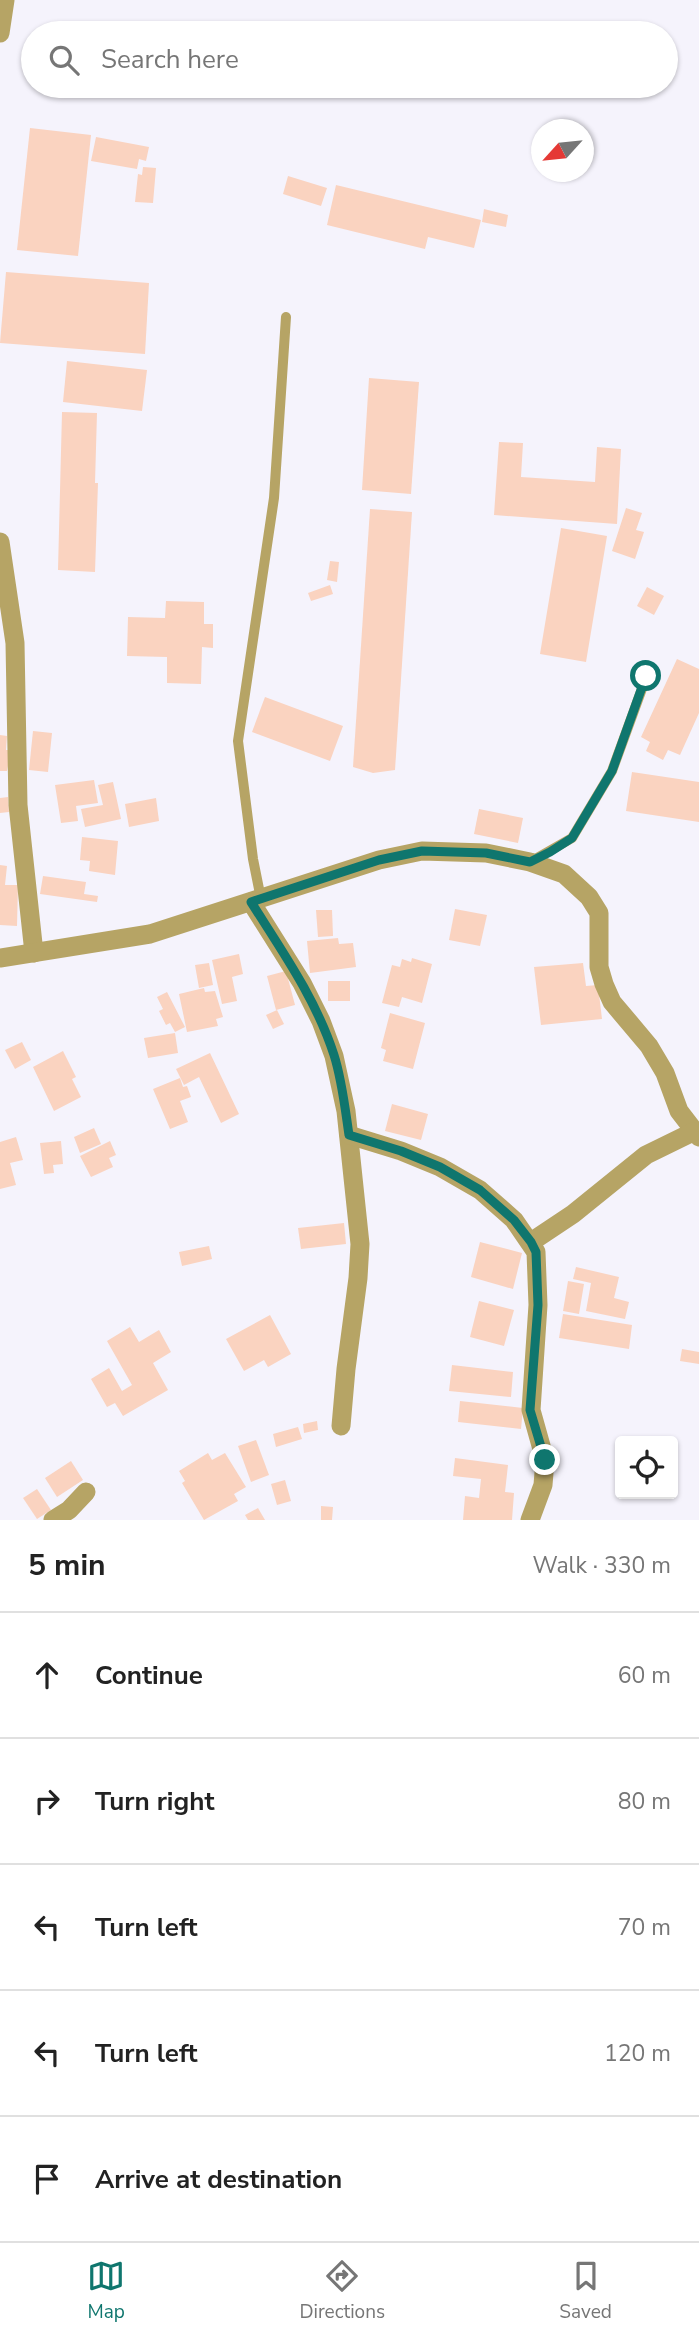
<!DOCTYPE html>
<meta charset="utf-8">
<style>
body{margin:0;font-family:"Nunito Sans",sans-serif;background:#f2f2f2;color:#222}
.controls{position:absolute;right:21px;bottom:21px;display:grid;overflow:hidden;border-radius:7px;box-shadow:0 2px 5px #0004}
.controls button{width:63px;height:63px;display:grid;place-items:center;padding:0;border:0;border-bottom:2px solid #e0e0e0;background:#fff;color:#222;font:35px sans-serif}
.compass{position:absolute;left:531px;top:119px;width:63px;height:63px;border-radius:50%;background:#fff;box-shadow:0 2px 5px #0004;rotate:243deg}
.stop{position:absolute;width:21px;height:21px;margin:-16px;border:5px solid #0f766e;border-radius:50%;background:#fff}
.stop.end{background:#0f766e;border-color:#fff;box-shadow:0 2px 7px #0008}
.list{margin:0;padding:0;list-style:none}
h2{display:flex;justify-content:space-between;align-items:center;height:91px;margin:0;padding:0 28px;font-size:30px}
h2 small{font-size:23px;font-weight:400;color:#767676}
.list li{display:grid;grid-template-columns:46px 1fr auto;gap:21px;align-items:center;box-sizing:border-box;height:126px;padding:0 28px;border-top:2px solid #e0e0e0}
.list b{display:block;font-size:26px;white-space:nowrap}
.list em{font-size:23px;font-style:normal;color:#767676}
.icon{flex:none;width:38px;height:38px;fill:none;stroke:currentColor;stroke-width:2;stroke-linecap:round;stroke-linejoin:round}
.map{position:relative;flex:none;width:699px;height:1520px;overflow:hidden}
.search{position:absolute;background:#fff;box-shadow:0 2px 5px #0004;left:21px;right:21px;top:21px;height:77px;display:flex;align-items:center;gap:18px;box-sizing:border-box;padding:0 24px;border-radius:38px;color:#767676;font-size:26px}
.sheet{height:721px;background:#fff}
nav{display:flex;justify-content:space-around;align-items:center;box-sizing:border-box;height:98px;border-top:2px solid #e0e0e0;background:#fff;font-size:19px;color:#767676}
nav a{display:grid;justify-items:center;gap:4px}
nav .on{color:#0f766e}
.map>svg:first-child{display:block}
.building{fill:#fad3c0}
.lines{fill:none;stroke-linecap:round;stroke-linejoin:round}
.service{stroke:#b6a465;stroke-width:10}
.minor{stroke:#b6a465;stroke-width:19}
.route{stroke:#0f766e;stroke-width:9}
</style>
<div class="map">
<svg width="699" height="1520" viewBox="0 0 699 1520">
<rect width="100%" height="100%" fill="#f5f3fc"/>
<g class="building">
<path d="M30,128L91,135L78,256L17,250Z"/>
<path d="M96,137L149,147L146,161L139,159L137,169L91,161Z"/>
<path d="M143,167L156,168L153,203L135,202L138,174L142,175Z"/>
<path d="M288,176L327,188L321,206L283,194Z"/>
<path d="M336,185L481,220L474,248L428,237L425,249L327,225Z"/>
<path d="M484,209L508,215L506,227L482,222Z"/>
<path d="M6,272L149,283L145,354L0,343Z"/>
<path d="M67,361L147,370L142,411L63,402Z"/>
<path d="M369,378L419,382L411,494L362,490Z"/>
<path d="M62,412L97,413L95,483H98L95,572L58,570Z"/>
<path d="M499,442L523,443L521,477L595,482L597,447L621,449L617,524L494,515Z"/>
<path d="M626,508L642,513L636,530L644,532L635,559L612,551Z"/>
<path d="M370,509L412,512L395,770L373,773L353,767Z"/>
<path d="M561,528L607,536L586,662L540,654Z"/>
<path d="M330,561L339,562L337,582L327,580Z"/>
<path d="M330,585L333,594L311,601L308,593Z"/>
<path d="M647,587L664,596L654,615L637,606Z"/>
<path d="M166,601L204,602V624H213V648L202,647L201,684L167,683V657L127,656L128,617L165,618Z"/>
<path d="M677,659L699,669V713L680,755L668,750L663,760L646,751L650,742L641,737Z"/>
<path d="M265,697L343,726L330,761L252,732Z"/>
<path d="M33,731L52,733L48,772L29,770Z"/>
<path d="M0,735L7,736L6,750H11L7,771H0Z"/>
<path d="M632,772L699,782V822L626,811Z"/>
<path d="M94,780L98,803L76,806L78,821L61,823L55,785Z"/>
<path d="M113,782L121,819L85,827L81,809L103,805L98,785Z"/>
<path d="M8,797L9,812L0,813V798Z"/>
<path d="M156,798L159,821L129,827L125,804Z"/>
<path d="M479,809L523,818L518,843L474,834Z"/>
<path d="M82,837L118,841L115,875L89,871L90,861L80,860Z"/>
<path d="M0,865L7,866L5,885H18L17,926L0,925Z"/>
<path d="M43,876L86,882L84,894L98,896L97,902L40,894Z"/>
<path d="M455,909L487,915L480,946L449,940Z"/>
<path d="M316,910H332L333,936L318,937Z"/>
<path d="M338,938L339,944L353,943L356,967L310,973L307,941Z"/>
<path d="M239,954L243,974L232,977L237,1001L222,1004L212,960Z"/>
<path d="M412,958L432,964L422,1003L402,997L399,1007L382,1003L392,965L400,967L402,959L411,962Z"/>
<path d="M209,963L213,985L199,988L195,965Z"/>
<path d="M583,963L586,986L598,985L602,1019L541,1025L534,967Z"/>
<path d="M286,971L295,1005L276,1010L267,976Z"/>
<rect x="328" y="981" width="22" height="20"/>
<path d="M204,988L205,992L215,991L223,1017L216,1019L218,1026L187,1032L179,994Z"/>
<path d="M167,992L185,1027L175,1032L170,1023L166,1025L159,1011L163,1009L157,997Z"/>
<path d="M277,1010L284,1024L273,1029L266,1015Z"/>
<path d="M390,1013L425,1023L413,1069L383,1061L386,1050L381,1048Z"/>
<path d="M175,1033L178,1053L148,1058L144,1038Z"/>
<path d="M22,1042L31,1060L15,1069L5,1050Z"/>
<path d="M63,1051L76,1077L72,1079L81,1097L54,1111L33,1067Z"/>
<path d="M210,1053L239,1114L221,1123L199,1077L184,1085L176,1069Z"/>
<path d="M180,1078L183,1087L187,1086L191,1097L180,1101L188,1122L170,1129L153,1089Z"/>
<path d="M392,1104L428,1114L421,1140L385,1131Z"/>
<path d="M94,1128L101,1144L80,1153L74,1137Z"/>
<path d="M16,1137L23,1160L10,1163L16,1185L0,1189V1142Z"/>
<path d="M61,1141L63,1164L53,1165L54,1173L44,1174L40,1143Z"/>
<path d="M110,1141L116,1155L109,1158L113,1167L91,1177L80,1156Z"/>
<path d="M344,1223L346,1244L301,1249L298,1228Z"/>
<path d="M480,1242L522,1253L513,1289L471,1277Z"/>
<path d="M209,1246L212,1259L182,1266L179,1252Z"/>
<path d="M576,1267L619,1277L614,1298L629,1302L625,1319L586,1311L591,1283L573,1279Z"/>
<path d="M568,1281L584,1284L579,1314L563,1311Z"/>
<path d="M479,1301L514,1310L504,1346L470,1337Z"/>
<path d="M563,1314L632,1325L629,1349L559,1338Z"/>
<path d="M270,1315L291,1354L268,1367L264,1360L244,1371L226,1339Z"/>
<path d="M130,1327L139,1342L159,1330L171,1352L153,1363L168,1390L123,1416L115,1403L107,1407L91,1379L109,1368L122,1391L132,1385L107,1341Z"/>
<path d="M682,1349L699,1352V1364L680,1361Z"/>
<path d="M452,1365L513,1372L511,1397L449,1391Z"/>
<path d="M460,1401L523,1408L521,1429L458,1422Z"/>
<path d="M317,1421L318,1430L304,1433L303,1424Z"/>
<path d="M298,1427L302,1439L276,1447L273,1434Z"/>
<path d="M256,1440L269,1475L251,1482L238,1446Z"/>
<path d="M208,1453L212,1460L225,1453L246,1487L234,1494L238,1501L204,1520L182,1483L185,1481L179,1471Z"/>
<path d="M455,1458L508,1465L505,1492L514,1493L512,1520H463L465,1496L479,1498L481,1479L453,1476Z"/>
<path d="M71,1461L83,1480L57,1497L45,1478Z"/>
<path d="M285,1480L291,1501L277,1505L271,1484Z"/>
<path d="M37,1489L51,1510L37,1519L23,1498Z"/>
<path d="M321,1506L333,1507L332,1520H321Z"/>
<path d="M258,1508L265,1520H248L245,1515Z"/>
</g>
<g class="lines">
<g class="service">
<path d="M530,862L572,838L612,771L647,675"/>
<path d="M261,899L253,859L238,741L274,498L286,317"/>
</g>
<g class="minor">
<path d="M0,33L5,0"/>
<path d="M0,542L15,643L18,805L34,953"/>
<path d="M251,902L302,983L321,1021L334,1056L346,1111L360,1244L358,1278L346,1369L341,1426"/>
<path d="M0,958L150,934L379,860L422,851L486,853L530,862L564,874L589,897L599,913V967L604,984L612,1002L649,1046L665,1073L679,1111L699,1137"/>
<path d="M349,1135L401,1151L440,1167L480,1190L514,1220L536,1252L538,1305L531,1410L545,1460L543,1485L530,1520"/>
<path d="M531,1242L573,1214L646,1155L693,1132"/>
<path d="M53,1520L69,1510L86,1492"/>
</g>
</g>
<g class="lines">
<path class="route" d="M545,1460L530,1410L538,1305L536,1252L531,1242L514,1220L480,1190L440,1167L401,1151L349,1135C345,1108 342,1080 334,1055C316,999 282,951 251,902L379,860L422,851L486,853L530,862L550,852L572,838L612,771L646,676"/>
</g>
</svg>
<div class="controls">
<button><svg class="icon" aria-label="locate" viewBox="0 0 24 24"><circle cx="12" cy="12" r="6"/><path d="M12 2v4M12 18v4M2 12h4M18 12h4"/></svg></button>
</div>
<svg class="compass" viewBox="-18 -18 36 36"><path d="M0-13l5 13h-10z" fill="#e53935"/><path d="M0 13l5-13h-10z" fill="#767676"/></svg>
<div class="stop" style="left:646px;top:676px"></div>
<div class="stop end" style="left:545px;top:1460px"></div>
<div class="search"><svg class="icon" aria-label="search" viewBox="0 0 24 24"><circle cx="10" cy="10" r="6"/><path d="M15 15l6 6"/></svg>Search here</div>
</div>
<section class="sheet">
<h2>5 min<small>Walk · 330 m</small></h2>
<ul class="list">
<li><svg class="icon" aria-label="ahead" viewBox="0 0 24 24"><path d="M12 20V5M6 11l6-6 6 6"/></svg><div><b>Continue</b></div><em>60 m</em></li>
<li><svg class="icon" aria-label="right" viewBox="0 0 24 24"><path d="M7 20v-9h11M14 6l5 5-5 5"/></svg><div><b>Turn right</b></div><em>80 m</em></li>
<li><svg class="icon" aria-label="left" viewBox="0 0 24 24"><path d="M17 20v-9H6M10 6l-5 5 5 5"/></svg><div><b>Turn left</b></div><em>70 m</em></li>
<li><svg class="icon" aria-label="left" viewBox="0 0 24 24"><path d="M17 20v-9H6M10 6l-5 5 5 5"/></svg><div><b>Turn left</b></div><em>120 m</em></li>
<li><svg class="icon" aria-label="arrive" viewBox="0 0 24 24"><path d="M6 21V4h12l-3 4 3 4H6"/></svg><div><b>Arrive at destination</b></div></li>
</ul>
</section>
<nav>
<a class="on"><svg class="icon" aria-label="map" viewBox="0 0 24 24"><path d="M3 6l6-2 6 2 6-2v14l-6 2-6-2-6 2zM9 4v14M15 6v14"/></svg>Map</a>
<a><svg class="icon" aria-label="directions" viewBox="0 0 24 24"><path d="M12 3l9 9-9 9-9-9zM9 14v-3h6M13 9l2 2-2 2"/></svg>Directions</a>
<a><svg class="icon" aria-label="saved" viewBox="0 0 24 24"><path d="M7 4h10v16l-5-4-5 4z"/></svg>Saved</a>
</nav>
